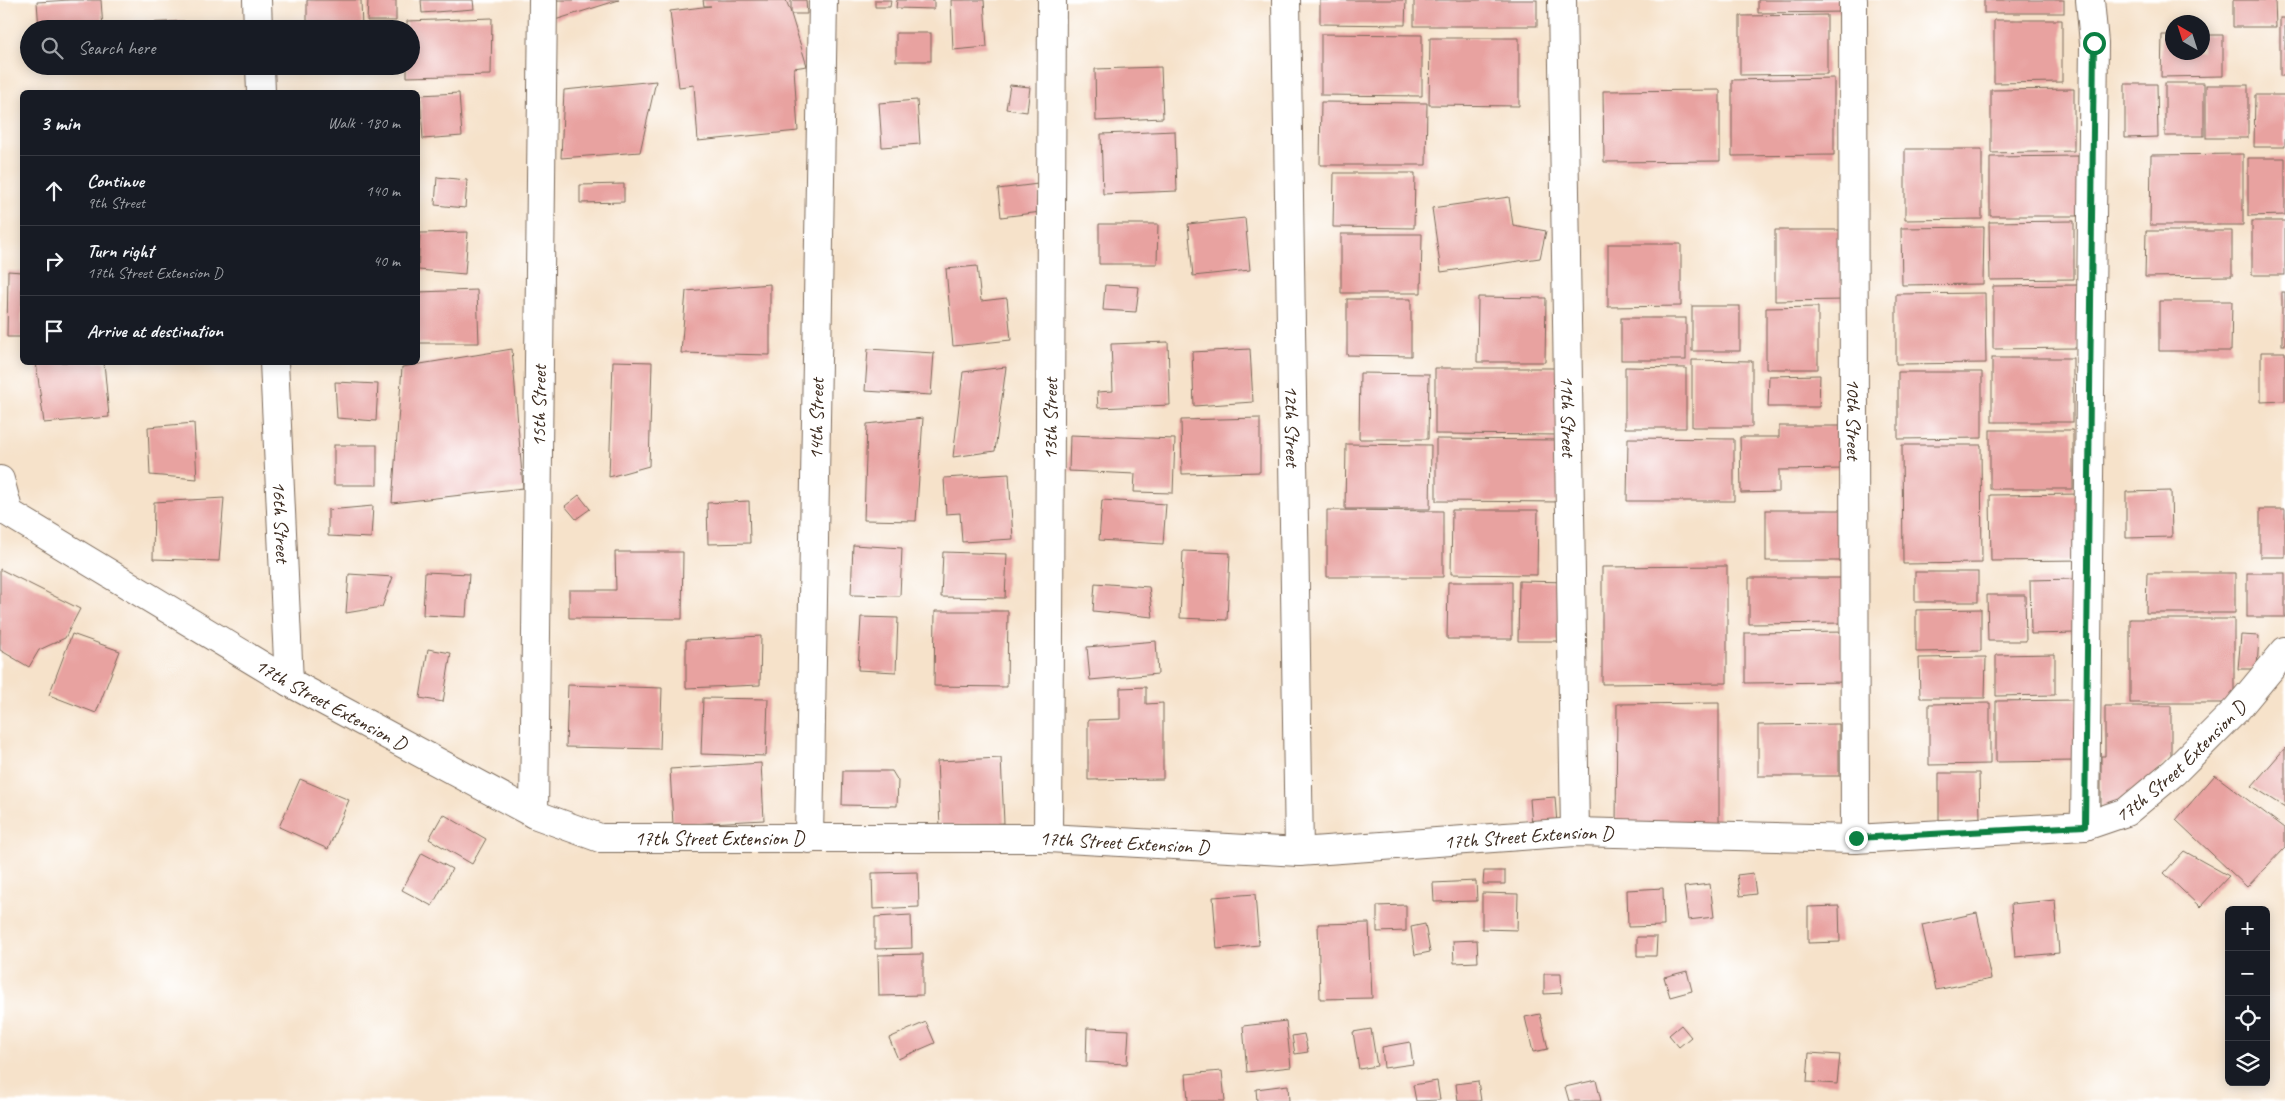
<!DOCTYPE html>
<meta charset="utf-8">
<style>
body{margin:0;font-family:Caveat,sans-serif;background:#242831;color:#f1f3f6}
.controls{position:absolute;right:15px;bottom:15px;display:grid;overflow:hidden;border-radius:8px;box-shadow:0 2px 12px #0003}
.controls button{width:45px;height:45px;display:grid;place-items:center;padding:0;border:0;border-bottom:1px solid #363941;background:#171b24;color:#f1f3f6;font:25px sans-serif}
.compass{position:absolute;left:2165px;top:15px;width:45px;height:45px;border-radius:50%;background:#171b24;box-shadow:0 2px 12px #0003;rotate:321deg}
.stop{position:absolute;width:15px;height:15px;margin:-11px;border:4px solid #0b8043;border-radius:50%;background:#fff}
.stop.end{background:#0b8043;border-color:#fff;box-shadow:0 1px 5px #0008}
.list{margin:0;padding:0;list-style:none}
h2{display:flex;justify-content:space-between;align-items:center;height:65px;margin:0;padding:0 20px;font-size:21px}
h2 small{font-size:16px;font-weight:400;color:#9ea1a6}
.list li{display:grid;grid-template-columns:32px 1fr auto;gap:15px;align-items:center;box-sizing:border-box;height:70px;padding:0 20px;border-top:1px solid #363941}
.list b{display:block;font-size:19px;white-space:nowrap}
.list p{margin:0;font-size:16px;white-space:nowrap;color:#9ea1a6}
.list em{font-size:16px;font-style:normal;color:#9ea1a6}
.icon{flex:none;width:28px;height:28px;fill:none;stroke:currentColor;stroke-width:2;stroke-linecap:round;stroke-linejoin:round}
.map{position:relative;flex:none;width:2285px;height:1101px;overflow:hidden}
.search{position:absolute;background:#171b24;box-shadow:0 2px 12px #0003;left:20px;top:20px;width:400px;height:55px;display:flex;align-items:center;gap:12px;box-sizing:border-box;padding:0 18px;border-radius:28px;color:#9ea1a6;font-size:19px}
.panel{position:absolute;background:#171b24;box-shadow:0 2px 12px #0003;left:20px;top:90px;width:400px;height:275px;border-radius:8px}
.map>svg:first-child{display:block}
.building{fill:#e8a2a0}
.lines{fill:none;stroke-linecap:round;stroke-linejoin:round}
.minor-casing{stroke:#7c6a5a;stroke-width:30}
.minor{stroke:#fff;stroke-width:28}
.route{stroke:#0b8043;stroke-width:6}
.labels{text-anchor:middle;stroke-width:5;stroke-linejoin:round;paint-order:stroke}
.street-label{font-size:20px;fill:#3b2a1e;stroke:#fff}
</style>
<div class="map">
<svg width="2285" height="1101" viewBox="0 0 2285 1101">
<rect width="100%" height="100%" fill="#fff"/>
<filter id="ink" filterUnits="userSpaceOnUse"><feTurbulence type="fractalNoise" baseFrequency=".02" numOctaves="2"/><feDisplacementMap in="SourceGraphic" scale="10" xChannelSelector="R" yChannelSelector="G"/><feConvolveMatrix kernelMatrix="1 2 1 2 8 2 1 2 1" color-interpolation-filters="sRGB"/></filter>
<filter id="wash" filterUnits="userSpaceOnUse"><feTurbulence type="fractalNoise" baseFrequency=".0096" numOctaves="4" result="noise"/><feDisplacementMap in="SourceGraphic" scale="20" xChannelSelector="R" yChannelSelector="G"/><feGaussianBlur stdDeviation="1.12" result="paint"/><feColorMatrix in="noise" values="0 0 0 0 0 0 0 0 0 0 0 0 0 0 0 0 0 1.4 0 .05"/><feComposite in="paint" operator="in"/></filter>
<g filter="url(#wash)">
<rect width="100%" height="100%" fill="#f6e2ca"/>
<g id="blocks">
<g class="building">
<path d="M70,0H101L103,29H39L37,2Z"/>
<path d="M307,0H361L362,29H307Z"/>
<path d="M368,0H396V21H367Z"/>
<path d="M421,0H473L474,9L422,13Z"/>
<path d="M556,0H619L555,20Z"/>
<path d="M703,0H786L791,13V0H806L807,14H791L807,66L794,68L798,131L698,141L694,85L679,87L670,11L711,6H704Z"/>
<path d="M875,0H891L890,7H875Z"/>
<path d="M897,0H934V9L896,8Z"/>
<path d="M951,0H984L987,47L953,50Z"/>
<path d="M1320,0H1406L1405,25L1320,24Z"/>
<rect x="1414" y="0" width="123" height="26"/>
<path d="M1758,0H1849V12L1758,13Z"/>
<rect x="1984" y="0" width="80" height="13"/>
<path d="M2233,0H2275L2276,27H2233Z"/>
<path d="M1827,15V74L1740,75V16Z"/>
<path d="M492,18L491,75L407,77V66H411V29H407V21Z"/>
<rect x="2280" y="18" width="5" height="58"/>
<path d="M1994,20H2062V82L1994,83Z"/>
<path d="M184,21V29H144V23Z"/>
<rect x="896" y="33" width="35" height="28"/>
<path d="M1321,34L1422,35V96L1321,95Z"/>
<path d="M2162,35H2172V52H2202V35H2223V76L2161,77Z"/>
<path d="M1430,38H1519V106L1429,105Z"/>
<path d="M41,66H82V68L41,70Z"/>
<path d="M1161,67L1163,118L1096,121L1095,69Z"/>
<path d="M1834,78V155L1732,156V80Z"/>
<path d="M656,81L640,152L561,158L564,90Z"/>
<rect x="2165" y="83" width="39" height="53"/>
<path d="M2125,84H2157L2158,137L2125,138Z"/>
<path d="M1010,85L1030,87L1027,112L1006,109Z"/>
<rect x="2206" y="85" width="42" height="53"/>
<path d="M2074,89V151L1991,153V90Z"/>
<path d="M1720,90V161L1604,162L1603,91Z"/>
<path d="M459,93L462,136L423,139L420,95Z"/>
<path d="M2255,95H2285V147H2254Z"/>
<path d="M917,100L920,144L882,147L879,103Z"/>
<path d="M1321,102L1427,103L1426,165H1320Z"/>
<path d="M1175,131L1177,191L1103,194L1101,134Z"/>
<path d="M1905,149H1982V219L1905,220Z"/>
<path d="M2243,154V225H2150L2151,155Z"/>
<path d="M2078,156L2079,216H1990V157Z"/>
<path d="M2248,158H2285V215L2248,216Z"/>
<path d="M1334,173H1415L1414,228L1333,227Z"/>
<path d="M437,177L467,180L465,208L435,205Z"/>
<path d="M624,184V202L580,203V185Z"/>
<path d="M1038,184L1041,212L1001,217L998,189Z"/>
<path d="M1509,197L1513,225L1546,231L1540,258L1441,272L1432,208Z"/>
<path d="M1245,218L1250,270L1193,276L1188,224Z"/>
<path d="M2074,221V279L1990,280L1989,222Z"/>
<rect x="2252" y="221" width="33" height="54"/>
<path d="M1099,224H1158L1157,264H1099Z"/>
<path d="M1984,227L1983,284L1902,285L1901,228Z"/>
<path d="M1775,230H1845L1846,300L1775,301Z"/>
<path d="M2146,231H2232V276L2145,277Z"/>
<path d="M468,232L465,274L418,270L420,233Z"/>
<path d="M1341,234H1422L1421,293H1341Z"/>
<path d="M1608,244H1681V306L1608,307Z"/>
<path d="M977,266L981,301L1007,298L1011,340L953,346L946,269Z"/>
<path d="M8,271L22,272V337H7Z"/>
<path d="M770,284V355L681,353L686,291Z"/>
<path d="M1105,285L1139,287L1136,312L1103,310Z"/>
<path d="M2078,285V348L1993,349V286Z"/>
<path d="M477,290L479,343H418V292Z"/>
<rect x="2282" y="292" width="3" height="53"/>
<path d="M1985,293L1986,363L1896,364V294Z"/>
<path d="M1478,297L1546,298L1545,362H1477Z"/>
<path d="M1347,299H1411V356L1347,355Z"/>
<path d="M2159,301H2232L2231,351H2159Z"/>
<rect x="1692" y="306" width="48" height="45"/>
<path d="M1818,307V369H1766V308Z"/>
<rect x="1621" y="318" width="65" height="42"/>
<path d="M1168,342L1170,405L1098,408L1097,392L1113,391L1111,344Z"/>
<path d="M512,349L523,488L392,503L402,367Z"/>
<path d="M868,349L934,353L931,395L865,391Z"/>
<path d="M1250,349L1253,402L1194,406L1192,352Z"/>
<path d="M2261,352H2285V401L2261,402Z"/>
<rect x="1992" y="358" width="81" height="64"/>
<path d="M1692,360L1752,361V427H1692Z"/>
<path d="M613,361L652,362L649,466L609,477Z"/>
<path d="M36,362H104L109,417L44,423Z"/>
<path d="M1006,367L995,451L953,457L963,372Z"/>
<path d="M1625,367L1686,368V428H1625Z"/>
<path d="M1435,368H1565L1564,435L1435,434Z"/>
<path d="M1898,372H1982V438L1898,439Z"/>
<path d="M1360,373L1429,374L1428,439H1359Z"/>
<path d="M1820,375L1819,407H1768L1769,376Z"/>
<path d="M335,382L378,384L376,421L337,418Z"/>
<path d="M923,418L916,521L864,520L867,424Z"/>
<path d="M1260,418V472L1182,474L1181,420Z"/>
<path d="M194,423L197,479L150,475L148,427Z"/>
<path d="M1779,426H1845V469L1779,470V492L1741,493L1740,437H1779Z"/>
<rect x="1990" y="430" width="83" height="59"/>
<path d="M1070,435L1175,439L1173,493L1134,492L1135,474L1069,471Z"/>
<path d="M1628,438L1734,439V501H1627Z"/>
<path d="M1436,439L1563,440V502L1436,501Z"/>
<path d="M1346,444L1431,445L1430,509H1345Z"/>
<rect x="334" y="445" width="43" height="40"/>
<path d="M1902,445H1981L1982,563L1903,564Z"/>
<path d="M1009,474L1013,539L962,542L960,513L946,514L944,478Z"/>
<path d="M2171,491L2172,537L2126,538V492Z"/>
<path d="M2084,494V560L1991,561L1990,495Z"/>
<path d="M579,495L590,509L576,519L565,506Z"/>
<path d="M224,498L219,561L153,559L154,502Z"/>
<path d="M1102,500L1166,504L1163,544L1099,540Z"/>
<path d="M749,501L750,543L708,544L707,503Z"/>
<path d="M373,506L371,538L328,536V510Z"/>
<rect x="2260" y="509" width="25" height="48"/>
<path d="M1327,510L1443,511V577H1327Z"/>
<path d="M1452,510H1538L1537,575L1451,574Z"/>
<rect x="1766" y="510" width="79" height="51"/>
<path d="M853,545L902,548L900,596L851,595Z"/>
<path d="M1183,551L1230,553L1227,620L1180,618Z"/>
<path d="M615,552H683L682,619L569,618V590H616Z"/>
<path d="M943,552L1007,554L1005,598L941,597Z"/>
<path d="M1727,566V683L1602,684V567Z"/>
<path d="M0,569L80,609L65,638L39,650L29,667L0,650Z"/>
<path d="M425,572L469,574L466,617L423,615Z"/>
<rect x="1915" y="572" width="63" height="30"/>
<path d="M2147,573H2235V613H2146Z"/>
<rect x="2247" y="573" width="38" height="44"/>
<path d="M349,574L393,577L382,607L346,613Z"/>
<path d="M1749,578H1848V623L1749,624Z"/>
<path d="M2075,579L2076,633L2031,634L2030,580Z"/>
<path d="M1519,581L1570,582L1569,641H1518Z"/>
<path d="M1448,582H1512V639H1447Z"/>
<path d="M1095,583L1149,587L1153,617L1093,611Z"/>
<path d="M1987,595H2025L2026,641H1988Z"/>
<path d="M1981,609V651L1916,652V610Z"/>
<path d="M935,611H1008L1007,687L934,686Z"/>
<path d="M861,617L898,618L896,672L858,670Z"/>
<rect x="2130" y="619" width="104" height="84"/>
<path d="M1852,632V682L1745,683V633Z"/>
<path d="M72,634L120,651L96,713L49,695Z"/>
<path d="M2241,635L2259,636L2257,669H2238Z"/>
<path d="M761,636L760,685L686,688V640Z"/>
<path d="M1156,641L1158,674L1090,680L1087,647Z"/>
<path d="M428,649L451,653L443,702L420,698Z"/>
<path d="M2055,654V695L1996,696V655Z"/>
<path d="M1986,657L1985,698H1920L1919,658Z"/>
<path d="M568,685L662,688L660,749L566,747Z"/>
<path d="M1146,687V704L1163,703V779L1088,780V720L1120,719V688Z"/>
<path d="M703,698L768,699L766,756L701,754Z"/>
<path d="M2077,700V761L1996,762V701Z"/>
<path d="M1719,703V826L1616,828L1617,704Z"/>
<path d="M1990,703V764L1929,765V704Z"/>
<path d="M2105,706H2171V756L2122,809L2101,808V756H2105Z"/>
<path d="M1839,724V776H1758V725Z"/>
<path d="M2285,748V807L2252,786Z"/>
<path d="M1001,758L1004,823L940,827L937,761Z"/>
<path d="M761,763L764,820L673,825L670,769Z"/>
<path d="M843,771H892L898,781L897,806L842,805Z"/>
<path d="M1939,773H1979L1980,819L1939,820Z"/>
<path d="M2215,775L2285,828V847L2247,887L2176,820Z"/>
<path d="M300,779L349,800L328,849L279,827Z"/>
<path d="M1555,797L1557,824L1532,826L1530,799Z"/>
<path d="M443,814L486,839L472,864L429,839Z"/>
<path d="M2184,851L2229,876L2200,907L2164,873Z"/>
<path d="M422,853L452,869L432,906L402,890Z"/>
<path d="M1484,871H1505V884H1483Z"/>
<path d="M918,872L919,907L873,909L872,873Z"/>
<path d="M1753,873L1756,894L1740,896L1737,875Z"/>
<path d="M1476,881L1477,901L1434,902L1433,883Z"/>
<path d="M1710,884L1714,917L1688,920L1684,887Z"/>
<path d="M1663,888L1664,926L1628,927L1627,890Z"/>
<path d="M1482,893L1518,894L1517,930L1482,929Z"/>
<path d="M1255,894L1259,945L1217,949L1213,897Z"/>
<path d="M2055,900L2059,953L2015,957L2011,904Z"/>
<path d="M1406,905V931L1377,932V906Z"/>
<path d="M1839,906L1840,942L1808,943V907Z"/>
<path d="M1977,913L1991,979L1936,990L1922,925Z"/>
<path d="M911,915L912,948L875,949V917Z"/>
<path d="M1369,923L1372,998L1320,999L1318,924Z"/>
<path d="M1425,924L1430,952L1415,955L1411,927Z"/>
<path d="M1637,937H1657L1656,956H1637Z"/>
<path d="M1477,940L1478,962L1454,963L1453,941Z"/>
<path d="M923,954V995L879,996L878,955Z"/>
<path d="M1687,971L1692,991L1670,997L1664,977Z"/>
<path d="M1544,974H1561L1562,993L1544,994Z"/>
<path d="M1540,1014L1548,1049L1533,1052L1525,1017Z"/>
<path d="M1286,1021L1291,1067L1247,1072L1243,1026Z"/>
<path d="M926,1022L935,1043L898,1059L889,1038Z"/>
<path d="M1681,1025L1691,1037L1679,1047L1669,1035Z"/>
<path d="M1087,1028L1129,1030L1127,1064L1086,1062Z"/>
<path d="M1371,1029L1377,1066L1359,1069L1353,1032Z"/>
<path d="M1304,1034L1308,1052L1295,1054L1292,1036Z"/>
<path d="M1410,1042L1413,1064L1384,1068L1382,1047Z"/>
<path d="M1809,1053L1840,1055L1837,1084L1807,1082Z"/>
<path d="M1222,1071L1225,1101H1188L1186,1074Z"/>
<path d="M1596,1080L1601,1101H1569L1565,1087Z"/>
<path d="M1437,1081L1440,1100L1416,1101L1413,1085Z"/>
<path d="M1478,1081L1481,1101H1458L1456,1084Z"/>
<path d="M1288,1085L1289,1101H1257L1256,1089Z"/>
</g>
</g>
</g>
<g filter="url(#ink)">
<use href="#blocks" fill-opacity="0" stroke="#7c6a5a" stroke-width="1"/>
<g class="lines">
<defs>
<g id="minor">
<path d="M257,0L258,29"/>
<path id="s1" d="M1286,0L1299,852"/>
<path id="s2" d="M1562,0L1575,832"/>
<path id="s3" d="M1853,0L1855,839"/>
<path d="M260,66L261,92"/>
<path id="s4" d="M274,362L289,682"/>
<path id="s5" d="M0,480L9,513L289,682L534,814L600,838H1048L1299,852L1575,832L1855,839L2085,826L2126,812L2174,772L2237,709L2285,651"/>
<path id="s6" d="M534,814L543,0"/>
<path d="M2085,826L2094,43L2090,0"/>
<path id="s7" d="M1048,838L1052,0"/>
<path id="s8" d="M809,839L823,0"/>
</g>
</defs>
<use href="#minor" class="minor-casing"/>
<use href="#minor" class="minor"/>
</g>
</g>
<g class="lines" filter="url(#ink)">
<path class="route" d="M1856,838L2085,826L2094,43"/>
</g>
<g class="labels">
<g class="street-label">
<text dy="7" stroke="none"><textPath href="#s6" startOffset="408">15th Street</textPath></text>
<text dy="7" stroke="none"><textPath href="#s2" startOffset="416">11th Street</textPath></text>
<text dy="7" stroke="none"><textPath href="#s7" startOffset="419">13th Street</textPath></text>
<text dy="7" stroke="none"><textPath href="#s3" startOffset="419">10th Street</textPath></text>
<text dy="7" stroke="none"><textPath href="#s8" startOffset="420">14th Street</textPath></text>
<text dy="7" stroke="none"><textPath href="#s1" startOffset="426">12th Street</textPath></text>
<text dy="7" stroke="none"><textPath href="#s4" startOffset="160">16th Street</textPath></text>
<text dy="7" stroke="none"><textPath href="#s5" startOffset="409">17th Street Extension D</textPath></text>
<text dy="7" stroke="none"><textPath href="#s5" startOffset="2314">17th Street Extension D</textPath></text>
<text dy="7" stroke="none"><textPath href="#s5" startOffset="829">17th Street Extension D</textPath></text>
<text dy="7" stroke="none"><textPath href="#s5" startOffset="1639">17th Street Extension D</textPath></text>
<text dy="7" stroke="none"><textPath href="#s5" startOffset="1234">17th Street Extension D</textPath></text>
</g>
</g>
</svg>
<div class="controls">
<button>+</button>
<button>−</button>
<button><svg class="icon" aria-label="locate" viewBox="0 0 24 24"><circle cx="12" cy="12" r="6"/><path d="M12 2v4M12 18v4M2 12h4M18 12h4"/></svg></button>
<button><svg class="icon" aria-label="layers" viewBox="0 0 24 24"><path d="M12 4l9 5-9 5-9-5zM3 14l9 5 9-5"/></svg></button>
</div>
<svg class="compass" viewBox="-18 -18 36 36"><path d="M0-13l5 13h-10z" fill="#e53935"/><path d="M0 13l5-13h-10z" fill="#9ea1a6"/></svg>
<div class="stop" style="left:2094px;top:43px"></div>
<div class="stop end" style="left:1856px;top:838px"></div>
<div class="search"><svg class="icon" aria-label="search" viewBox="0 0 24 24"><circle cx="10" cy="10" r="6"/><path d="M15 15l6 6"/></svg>Search here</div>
<section class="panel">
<h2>3 min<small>Walk · 180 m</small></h2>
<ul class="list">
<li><svg class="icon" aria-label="ahead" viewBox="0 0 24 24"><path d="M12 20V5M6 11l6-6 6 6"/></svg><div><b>Continue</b><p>9th Street</p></div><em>140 m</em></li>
<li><svg class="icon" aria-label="right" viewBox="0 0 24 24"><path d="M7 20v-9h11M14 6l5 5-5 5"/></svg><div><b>Turn right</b><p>17th Street Extension D</p></div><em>40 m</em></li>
<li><svg class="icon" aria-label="arrive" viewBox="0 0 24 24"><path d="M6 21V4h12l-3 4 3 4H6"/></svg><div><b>Arrive at destination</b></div></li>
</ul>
</section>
</div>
